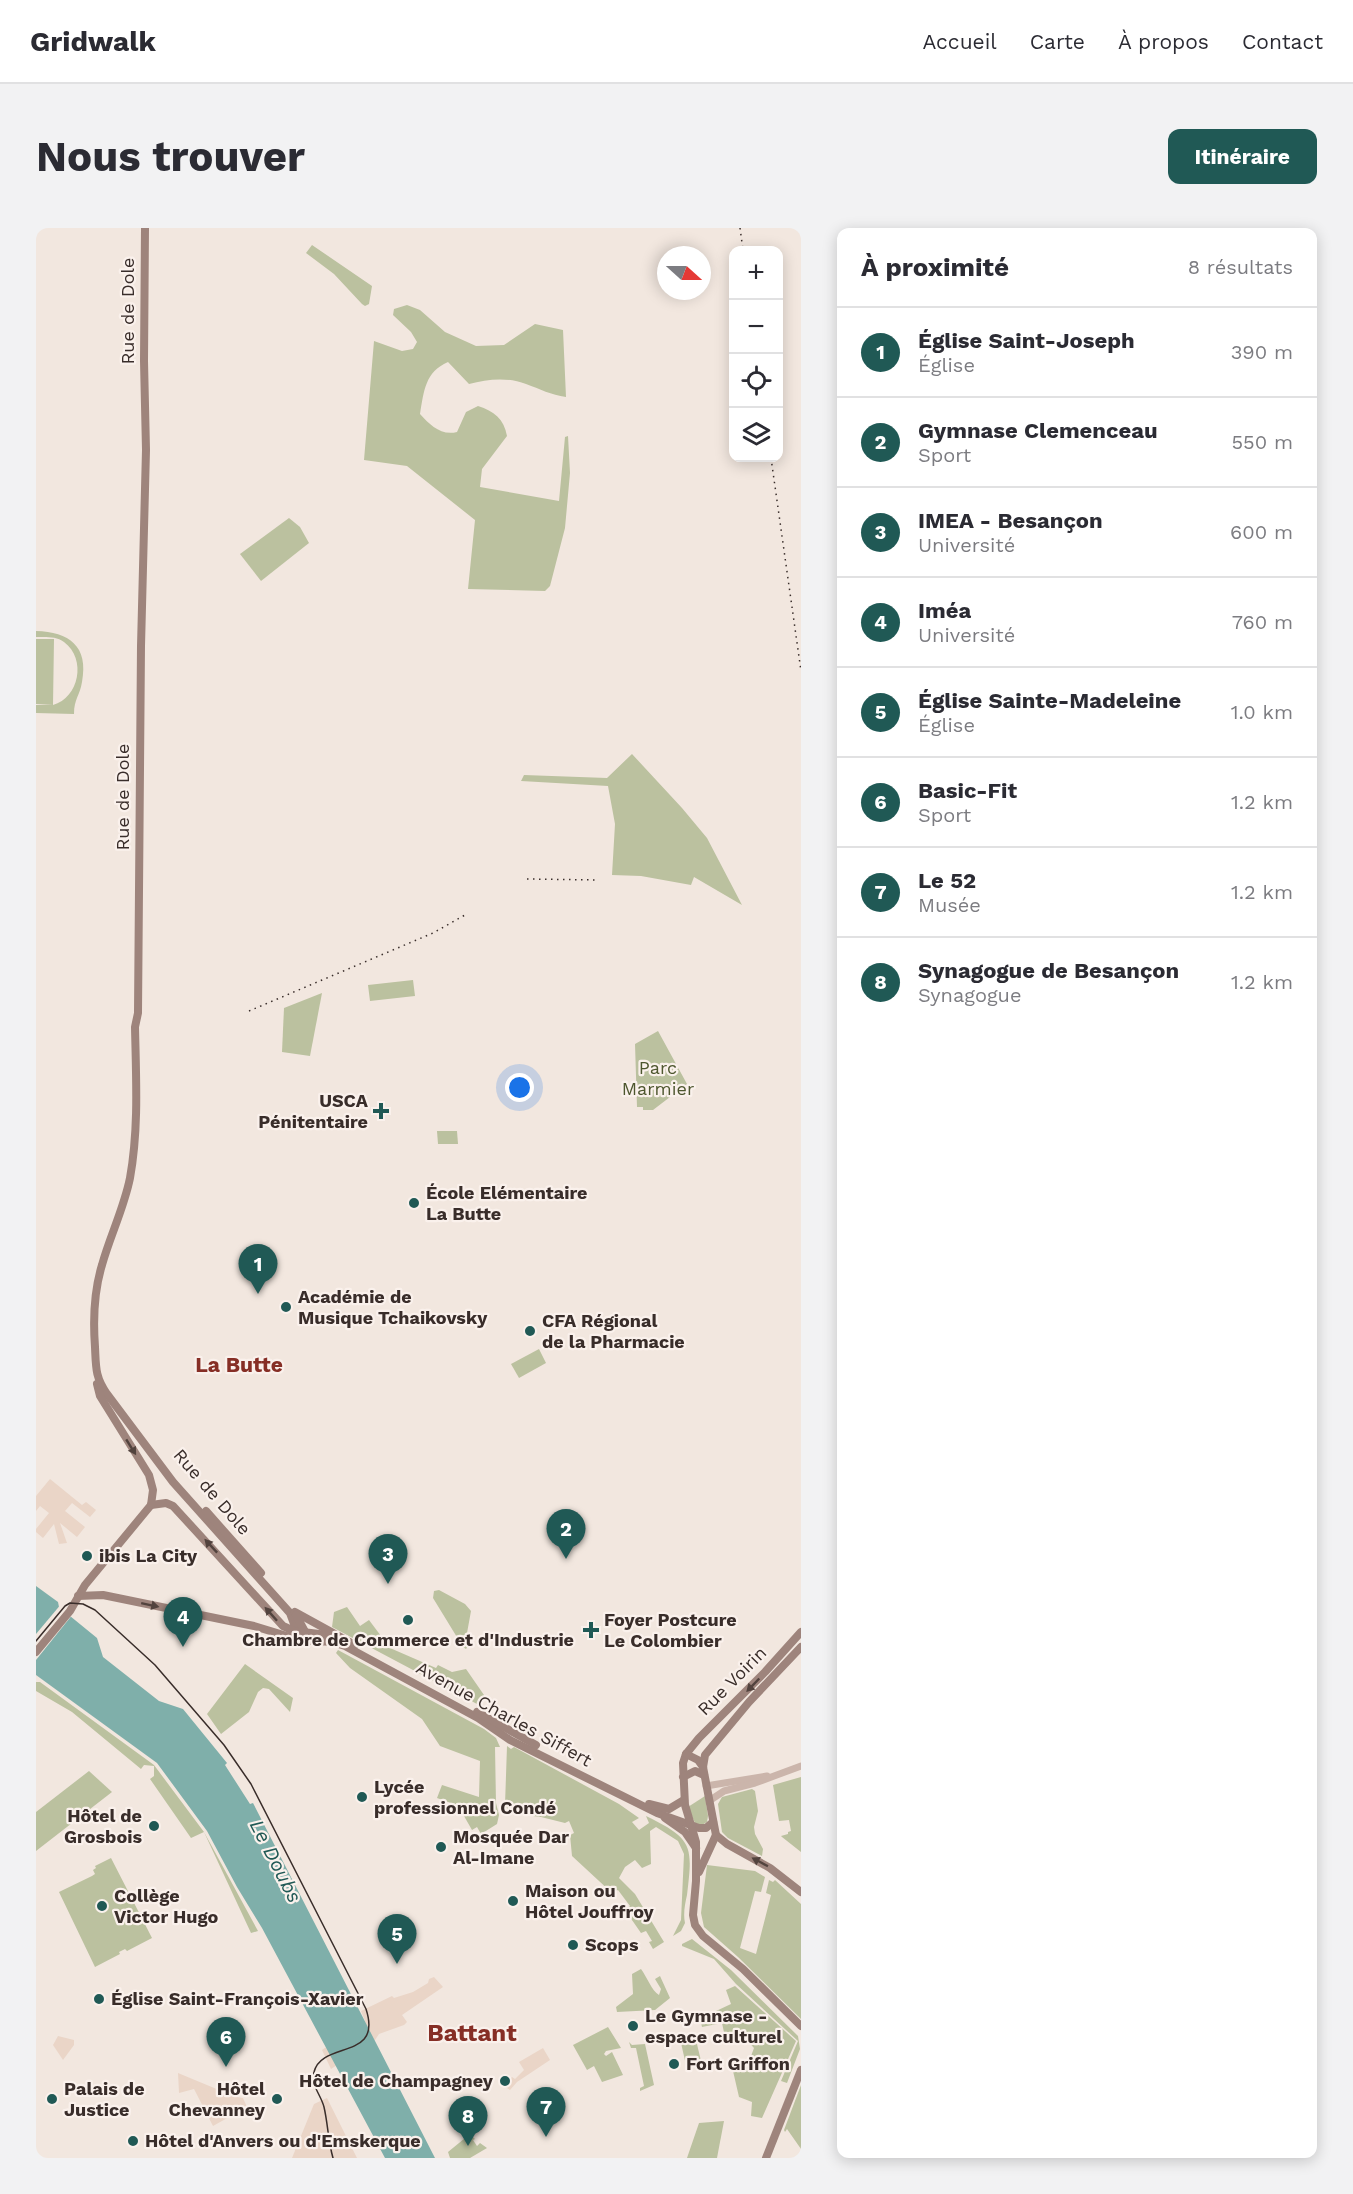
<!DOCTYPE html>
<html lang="fr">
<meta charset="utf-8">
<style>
body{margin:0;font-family:"Work Sans",sans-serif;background:#f2f2f3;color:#2b2b33}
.controls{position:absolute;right:18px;top:18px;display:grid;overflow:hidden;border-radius:12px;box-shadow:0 3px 15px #0003}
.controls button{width:54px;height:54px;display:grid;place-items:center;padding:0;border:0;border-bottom:2px solid #e1e1e2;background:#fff;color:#2b2b33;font:30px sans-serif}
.compass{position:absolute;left:621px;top:18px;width:54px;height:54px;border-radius:50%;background:#fff;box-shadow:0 3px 15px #0003;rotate:111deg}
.you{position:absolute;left:484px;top:860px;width:21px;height:21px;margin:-15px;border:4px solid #fff;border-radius:50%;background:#1a73e8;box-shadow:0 0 0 9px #1a73e833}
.badge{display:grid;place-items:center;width:39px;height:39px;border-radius:50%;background:#205955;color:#fff;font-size:20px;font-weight:700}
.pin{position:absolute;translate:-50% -50px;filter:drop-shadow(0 2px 3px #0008)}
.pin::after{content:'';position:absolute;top:32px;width:21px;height:18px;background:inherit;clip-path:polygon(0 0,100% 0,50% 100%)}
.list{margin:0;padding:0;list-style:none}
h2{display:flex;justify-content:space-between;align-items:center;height:78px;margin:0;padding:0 24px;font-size:26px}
h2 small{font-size:20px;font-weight:400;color:#7c7c81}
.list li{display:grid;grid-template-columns:39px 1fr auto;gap:18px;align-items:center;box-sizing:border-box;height:90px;padding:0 24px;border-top:2px solid #e1e1e2}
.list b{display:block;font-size:22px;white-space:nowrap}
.list p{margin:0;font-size:20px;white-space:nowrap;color:#7c7c81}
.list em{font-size:20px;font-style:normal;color:#7c7c81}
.icon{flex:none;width:33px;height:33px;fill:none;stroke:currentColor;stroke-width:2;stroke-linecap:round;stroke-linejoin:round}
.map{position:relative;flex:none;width:765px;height:1930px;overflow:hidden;border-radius:12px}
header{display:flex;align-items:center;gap:36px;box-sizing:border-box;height:84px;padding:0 30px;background:#fff;border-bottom:2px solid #e1e1e2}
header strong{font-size:28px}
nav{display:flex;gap:33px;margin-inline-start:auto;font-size:21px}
.intro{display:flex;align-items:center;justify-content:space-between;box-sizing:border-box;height:144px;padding:0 36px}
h1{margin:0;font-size:42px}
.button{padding:15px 27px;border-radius:12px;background:#205955;color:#fff;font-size:21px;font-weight:700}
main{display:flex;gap:36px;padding:0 36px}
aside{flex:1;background:#fff;border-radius:12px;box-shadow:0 3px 15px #0003}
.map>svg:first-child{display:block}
.green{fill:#bbc19f}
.plaza{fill:#ead5c7}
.water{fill:#7fafaa}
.pier{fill:#f2e7df}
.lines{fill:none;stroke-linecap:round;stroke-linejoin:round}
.tertiary{stroke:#cbb5ab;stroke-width:7}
.secondary{stroke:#9e847c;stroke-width:8}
.tram{stroke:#392d2a;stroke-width:1.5}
.rail{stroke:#392d2a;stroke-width:1.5;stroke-dasharray:1.5 4.5;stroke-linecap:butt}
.oneway{fill:#52433e}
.poi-dot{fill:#205955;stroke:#faf1ec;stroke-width:2}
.labels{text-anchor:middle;stroke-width:4.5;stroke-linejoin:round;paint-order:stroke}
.street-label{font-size:18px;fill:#392d2a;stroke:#faf1ec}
.park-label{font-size:18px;fill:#4d562e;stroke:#faf1ec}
.poi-label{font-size:18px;font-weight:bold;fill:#392d2a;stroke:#faf1ec;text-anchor:start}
.water-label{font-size:20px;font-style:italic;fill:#205955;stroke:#faf1ec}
.quarter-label{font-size:21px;font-weight:bold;fill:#862e25;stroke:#faf1ec}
.district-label{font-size:24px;font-weight:bold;fill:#862e25;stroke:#faf1ec}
</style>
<header>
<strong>Gridwalk</strong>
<nav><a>Accueil</a><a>Carte</a><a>À propos</a><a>Contact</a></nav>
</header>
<div class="intro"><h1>Nous trouver</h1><a class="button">Itinéraire</a></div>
<main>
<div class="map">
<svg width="765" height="1930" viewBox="0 0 765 1930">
<rect width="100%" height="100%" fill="#f2e7df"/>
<g class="green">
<path d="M276,17L336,58L333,76L329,78L326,76L298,46L270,25Z"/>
<path d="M371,77L384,82L409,104L440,118L468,117L499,96L527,102L530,169C515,167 504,161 490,156C471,149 452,151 433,156L412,134C389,144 388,163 384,186C394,197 405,208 421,204L430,184L442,178C458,183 468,191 471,208L446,241L444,259L523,273L529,209L532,208L534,245L529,300L514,358L509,363L432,361L439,292L371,238L328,232L338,113L366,123L377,121L381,114L375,104L357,87L358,81Z"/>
<path d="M253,290L264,299L273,315L225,353L204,326Z"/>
<path d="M0,403C33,404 53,418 46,454C44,467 38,471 38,486L0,485V477H17L0,476V411H18L17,477C43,470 51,431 28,414C20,408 10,409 0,409Z"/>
<path d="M596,526L646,580L671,610L706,677L658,649L655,657L605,648L576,647L579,596L572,558L485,553L488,547L571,550Z"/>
<path d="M377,752L379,768L334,773L332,757Z"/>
<path d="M286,765L274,828L246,824L248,780Z"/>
<path d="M622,803L651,856L617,882H607V879H601L599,816Z"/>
<path d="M401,903H421L422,916H402Z"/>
<path d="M503,1121L510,1135L483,1150L475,1136Z"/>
<path d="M403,1362L429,1376L435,1383L429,1416L432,1418L430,1421L427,1419L397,1370L398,1363Z"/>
<path d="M311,1379L324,1398L333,1392L354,1420L400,1440L402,1437L416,1444L430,1441L448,1467L447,1471L441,1476L296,1399L298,1384Z"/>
<path d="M302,1422L448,1501L460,1510L464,1519H459L460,1575L463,1587L461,1596L445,1606L441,1599L436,1602L428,1588L421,1585L415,1575L401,1570L406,1557L443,1569L444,1533L404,1518L386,1491L314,1440L300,1425Z"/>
<path d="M209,1436L257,1470L254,1484L233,1461L227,1460L222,1464L213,1484L185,1506L171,1486Z"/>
<path d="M0,1454H4L118,1537L168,1604L222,1703L215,1705L168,1604L155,1610L114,1551L118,1548V1538L108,1537L105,1541L36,1484L0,1463Z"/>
<path d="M471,1518L475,1521L478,1519L583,1576L603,1590L596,1594L603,1602L613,1595L610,1588C657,1611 657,1617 651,1667C649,1676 647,1686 649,1695L645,1703L637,1708L645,1692L648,1626L642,1613L620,1599L614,1603L615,1636L606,1640L599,1632L589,1639L583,1650L599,1666L628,1714L617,1721L613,1714L616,1713L610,1703L605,1705L589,1682L594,1678L582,1662L576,1665L536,1628L534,1607L538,1605L533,1593L529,1595L505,1589L480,1586L473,1583L469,1577Z"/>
<path d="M53,1543L76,1564L0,1623V1584Z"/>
<path d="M765,1549V1624L746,1609L745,1608L752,1606V1604L755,1603L753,1592L743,1593L737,1557Z"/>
<path d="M716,1561L719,1563L722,1583L718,1599L719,1606L727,1621L726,1628L692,1610L686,1604L682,1576L686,1569Z"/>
<path d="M669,1568L672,1588L671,1594L666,1597L659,1595L652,1579Z"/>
<path d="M75,1630L116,1710L91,1723L89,1721L83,1724L84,1726L59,1739L23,1664L56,1648L59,1646L57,1642L60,1640L59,1638Z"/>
<path d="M671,1637L719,1643L729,1649L725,1664L719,1663L704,1720L720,1726L735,1667L730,1665L733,1652L737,1654L739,1652L765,1676V1791L702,1729L668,1699L665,1685Z"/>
<path d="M656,1711L695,1742L762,1808L764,1821L751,1855L745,1853L762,1813L700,1756L678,1731L646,1718V1716Z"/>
<path d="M605,1741C611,1749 616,1763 623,1767L625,1761L619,1751L624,1748L634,1770L619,1782L581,1784L580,1779L597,1766L596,1746Z"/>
<path d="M699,1758L760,1813L726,1890L715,1888L716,1874L703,1869L697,1843L711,1839L718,1820L704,1805L689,1809L686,1795L666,1799L663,1786L678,1784L695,1776L690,1762Z"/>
<path d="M572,1799L585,1820L570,1823L568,1826L570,1828L576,1824L587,1847L566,1854L558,1838L551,1842L537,1817Z"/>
<path d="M660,1812L665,1833L650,1837L645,1815Z"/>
<path d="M593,1814L596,1817L609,1816L618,1857L604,1863V1860L608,1858L600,1820H595Z"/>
<path d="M765,1857V1921L751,1901L749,1904L748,1902Z"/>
<path d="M688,1893L681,1930H651L663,1895Z"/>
<path d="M434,1906L439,1911L437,1912L441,1918L444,1915L451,1920L434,1930H414L412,1924Z"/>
</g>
<g class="plaza">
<path d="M14,1251L46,1277L50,1274L60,1282L54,1289L36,1275L29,1283L49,1299L41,1309L24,1295L31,1315L23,1316L18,1296L7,1310L0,1304V1301L13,1285L4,1278L0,1283V1268Z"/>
<path d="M398,1749L407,1759L366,1787L371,1794L368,1797L343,1806L339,1812L295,1841L286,1822L329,1793L325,1783L356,1768L358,1770L377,1764L392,1755L393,1751Z"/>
<path d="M22,1808L38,1812V1817L27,1832L17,1817Z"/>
<path d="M507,1820L514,1832L481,1854L474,1862L468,1858L476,1849L479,1851L488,1842L483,1834Z"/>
<path d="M142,1845L183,1862L197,1858L201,1869L207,1870L211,1879L177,1898L158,1861L143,1865Z"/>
<path d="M291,1870L321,1930H256L278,1876Z"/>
</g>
<path class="water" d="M0,1358L22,1374L23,1379L61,1410L67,1429L123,1473L147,1481L191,1535L189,1537L214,1576L217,1575L399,1930H349L226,1700L201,1659L171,1603L121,1535L0,1447Z"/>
<path class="pier" d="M26,1375L37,1386L0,1432V1406Z"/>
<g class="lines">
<g class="tertiary">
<path d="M670,1558L731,1548"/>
<path d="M673,1573L688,1563L719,1555L765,1538"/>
</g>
<g class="secondary">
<path d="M109,0L108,133L110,222L105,418L102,785L99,799C100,849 103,900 94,950C88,980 74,1008 66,1037C58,1063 57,1092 59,1119C60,1139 59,1149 71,1166L137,1254L254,1385L264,1412"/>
<path d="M115,1277L130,1275L137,1278L247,1398L258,1403L300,1408"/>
<path d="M170,1283L225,1345"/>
<path d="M42,1368L67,1367L218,1398L264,1412L296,1414L309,1418L442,1490L474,1512L621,1585L663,1600H670L677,1594"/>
<path d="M259,1384L319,1417"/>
<path d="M260,1387L274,1413"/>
<path d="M765,1404L729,1444L663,1510L650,1526L647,1535L649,1577L660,1614V1653L657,1687L659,1697L667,1708L707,1741L765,1798"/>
<path d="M0,1424L34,1383L49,1357L115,1277L117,1262L113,1247L64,1168L61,1156"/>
<path d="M441,1484L500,1517"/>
<path d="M650,1526L662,1532L667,1539"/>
<path d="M647,1549L659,1543L668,1547"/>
<path d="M613,1576L633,1581L648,1572"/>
<path d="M629,1590L649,1604L660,1620"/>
<path d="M680,1607L691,1616L734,1640L765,1664"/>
<path d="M663,1644L680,1607L667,1539L669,1527L713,1474L765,1419"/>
<path d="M730,1930L765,1842"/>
</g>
<path class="tram" d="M0,1413L29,1378L34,1375L47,1376L59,1382L119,1437L188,1517L215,1556L330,1781C347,1833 286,1812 278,1844C274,1856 285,1867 288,1879C292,1896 292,1913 297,1930"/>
<g class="rail">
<path d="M704,0L707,22"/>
<path d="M735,230L765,443"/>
<path d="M491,651L563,652"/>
<path d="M213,783L397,705L429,687"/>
</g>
</g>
<defs><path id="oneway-solid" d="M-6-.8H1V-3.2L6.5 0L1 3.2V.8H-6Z" transform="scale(1.5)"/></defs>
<g class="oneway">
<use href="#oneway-solid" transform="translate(95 1219) rotate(58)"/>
<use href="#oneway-solid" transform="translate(175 1318) rotate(-133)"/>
<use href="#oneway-solid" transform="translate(114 1377) rotate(12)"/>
<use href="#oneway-solid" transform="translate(235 1386) rotate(-132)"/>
<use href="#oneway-solid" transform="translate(717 1457) rotate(134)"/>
<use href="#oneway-solid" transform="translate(724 1634) rotate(-152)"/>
</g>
<g class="poi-dot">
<path d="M342 874h6v6h6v6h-6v6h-6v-6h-6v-6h6z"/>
<circle cx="378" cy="975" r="6"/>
<circle cx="250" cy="1079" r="6"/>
<circle cx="494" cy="1103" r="6"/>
<circle cx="51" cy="1328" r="6"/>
<circle cx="372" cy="1392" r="6"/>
<path d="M552 1393h6v6h6v6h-6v6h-6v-6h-6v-6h6z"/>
<circle cx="326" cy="1569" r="6"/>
<circle cx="118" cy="1598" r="6"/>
<circle cx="405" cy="1619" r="6"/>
<circle cx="477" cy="1673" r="6"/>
<circle cx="66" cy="1678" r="6"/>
<circle cx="537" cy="1717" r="6"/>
<circle cx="63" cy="1771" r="6"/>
<circle cx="597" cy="1798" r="6"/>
<circle cx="638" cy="1836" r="6"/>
<circle cx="469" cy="1853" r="6"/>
<circle cx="16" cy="1871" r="6"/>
<circle cx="241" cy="1871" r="6"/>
<circle cx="97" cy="1913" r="6"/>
</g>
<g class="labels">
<g class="street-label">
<text transform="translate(92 83) rotate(-90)" y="6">Rue de Dole</text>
<text transform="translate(87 569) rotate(-90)" y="6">Rue de Dole</text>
<text transform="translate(176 1264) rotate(49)" y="6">Rue de Dole</text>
<text transform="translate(696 1453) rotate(-45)" y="6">Rue Voirin</text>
<text transform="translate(468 1486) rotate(29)" y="6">Avenue Charles Siffert</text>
</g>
<g class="park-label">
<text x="622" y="846">Parc<tspan x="622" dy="21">Marmier</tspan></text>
</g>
<g class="poi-label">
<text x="332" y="879" text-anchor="end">USCA<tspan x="332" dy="21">Pénitentaire</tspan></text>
<text x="390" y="971">École Elémentaire<tspan x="390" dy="21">La Butte</tspan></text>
<text x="262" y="1075">Académie de<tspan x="262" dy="21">Musique Tchaikovsky</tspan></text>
<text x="506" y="1099">CFA Régional<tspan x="506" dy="21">de la Pharmacie</tspan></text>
<text x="63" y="1334">ibis La City</text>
<text x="568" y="1398">Foyer Postcure<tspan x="568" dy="21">Le Colombier</tspan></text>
<text x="372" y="1418" text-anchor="middle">Chambre de Commerce et d'Industrie</text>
<text x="338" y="1565">Lycée<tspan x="338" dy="21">professionnel Condé</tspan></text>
<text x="106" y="1594" text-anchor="end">Hôtel de<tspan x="106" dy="21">Grosbois</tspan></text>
<text x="417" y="1615">Mosquée Dar<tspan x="417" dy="21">Al-Imane</tspan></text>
<text x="489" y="1669">Maison ou<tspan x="489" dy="21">Hôtel Jouffroy</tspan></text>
<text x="78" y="1674">Collège<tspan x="78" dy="21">Victor Hugo</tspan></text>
<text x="549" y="1723">Scops</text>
<text x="75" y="1777">Église Saint-François-Xavier</text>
<text x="609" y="1794">Le Gymnase -<tspan x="609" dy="21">espace culturel</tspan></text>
<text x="650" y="1842">Fort Griffon</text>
<text x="457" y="1859" text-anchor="end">Hôtel de Champagney</text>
<text x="28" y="1867">Palais de<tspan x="28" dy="21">Justice</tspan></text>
<text x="229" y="1867" text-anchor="end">Hôtel<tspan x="229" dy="21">Chevanney</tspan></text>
<text x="109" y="1919">Hôtel d'Anvers ou d'Emskerque</text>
</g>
<g class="water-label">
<text transform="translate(240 1633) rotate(63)" y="7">Le Doubs</text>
</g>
<g class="quarter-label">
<text x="203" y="1144">La Butte</text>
</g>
<g class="district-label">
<text x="436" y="1813">Battant</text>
</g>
</g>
</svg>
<div class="controls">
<button>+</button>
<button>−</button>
<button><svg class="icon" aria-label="locate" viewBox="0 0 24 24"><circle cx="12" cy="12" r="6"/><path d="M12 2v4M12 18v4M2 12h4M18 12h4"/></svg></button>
<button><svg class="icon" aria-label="layers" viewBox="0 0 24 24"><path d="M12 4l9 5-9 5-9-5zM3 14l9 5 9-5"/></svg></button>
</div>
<svg class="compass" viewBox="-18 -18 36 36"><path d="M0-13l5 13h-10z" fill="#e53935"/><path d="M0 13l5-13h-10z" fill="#7c7c81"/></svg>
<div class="you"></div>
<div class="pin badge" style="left:222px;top:1066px">1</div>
<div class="pin badge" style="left:530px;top:1331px">2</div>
<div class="pin badge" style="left:352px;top:1356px">3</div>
<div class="pin badge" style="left:147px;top:1419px">4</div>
<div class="pin badge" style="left:361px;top:1736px">5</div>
<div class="pin badge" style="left:190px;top:1839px">6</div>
<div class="pin badge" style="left:510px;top:1909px">7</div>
<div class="pin badge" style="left:432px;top:1918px">8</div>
</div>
<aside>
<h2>À proximité<small>8 résultats</small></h2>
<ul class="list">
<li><span class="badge">1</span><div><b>Église Saint-Joseph</b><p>Église</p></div><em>390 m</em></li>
<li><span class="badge">2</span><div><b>Gymnase Clemenceau</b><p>Sport</p></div><em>550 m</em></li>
<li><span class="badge">3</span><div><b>IMEA - Besançon</b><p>Université</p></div><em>600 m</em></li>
<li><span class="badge">4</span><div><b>Iméa</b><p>Université</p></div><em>760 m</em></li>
<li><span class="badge">5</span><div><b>Église Sainte-Madeleine</b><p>Église</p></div><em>1.0 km</em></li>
<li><span class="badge">6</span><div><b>Basic-Fit</b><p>Sport</p></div><em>1.2 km</em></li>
<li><span class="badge">7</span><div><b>Le 52</b><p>Musée</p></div><em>1.2 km</em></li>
<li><span class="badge">8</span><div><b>Synagogue de Besançon</b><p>Synagogue</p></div><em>1.2 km</em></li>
</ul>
</aside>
</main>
